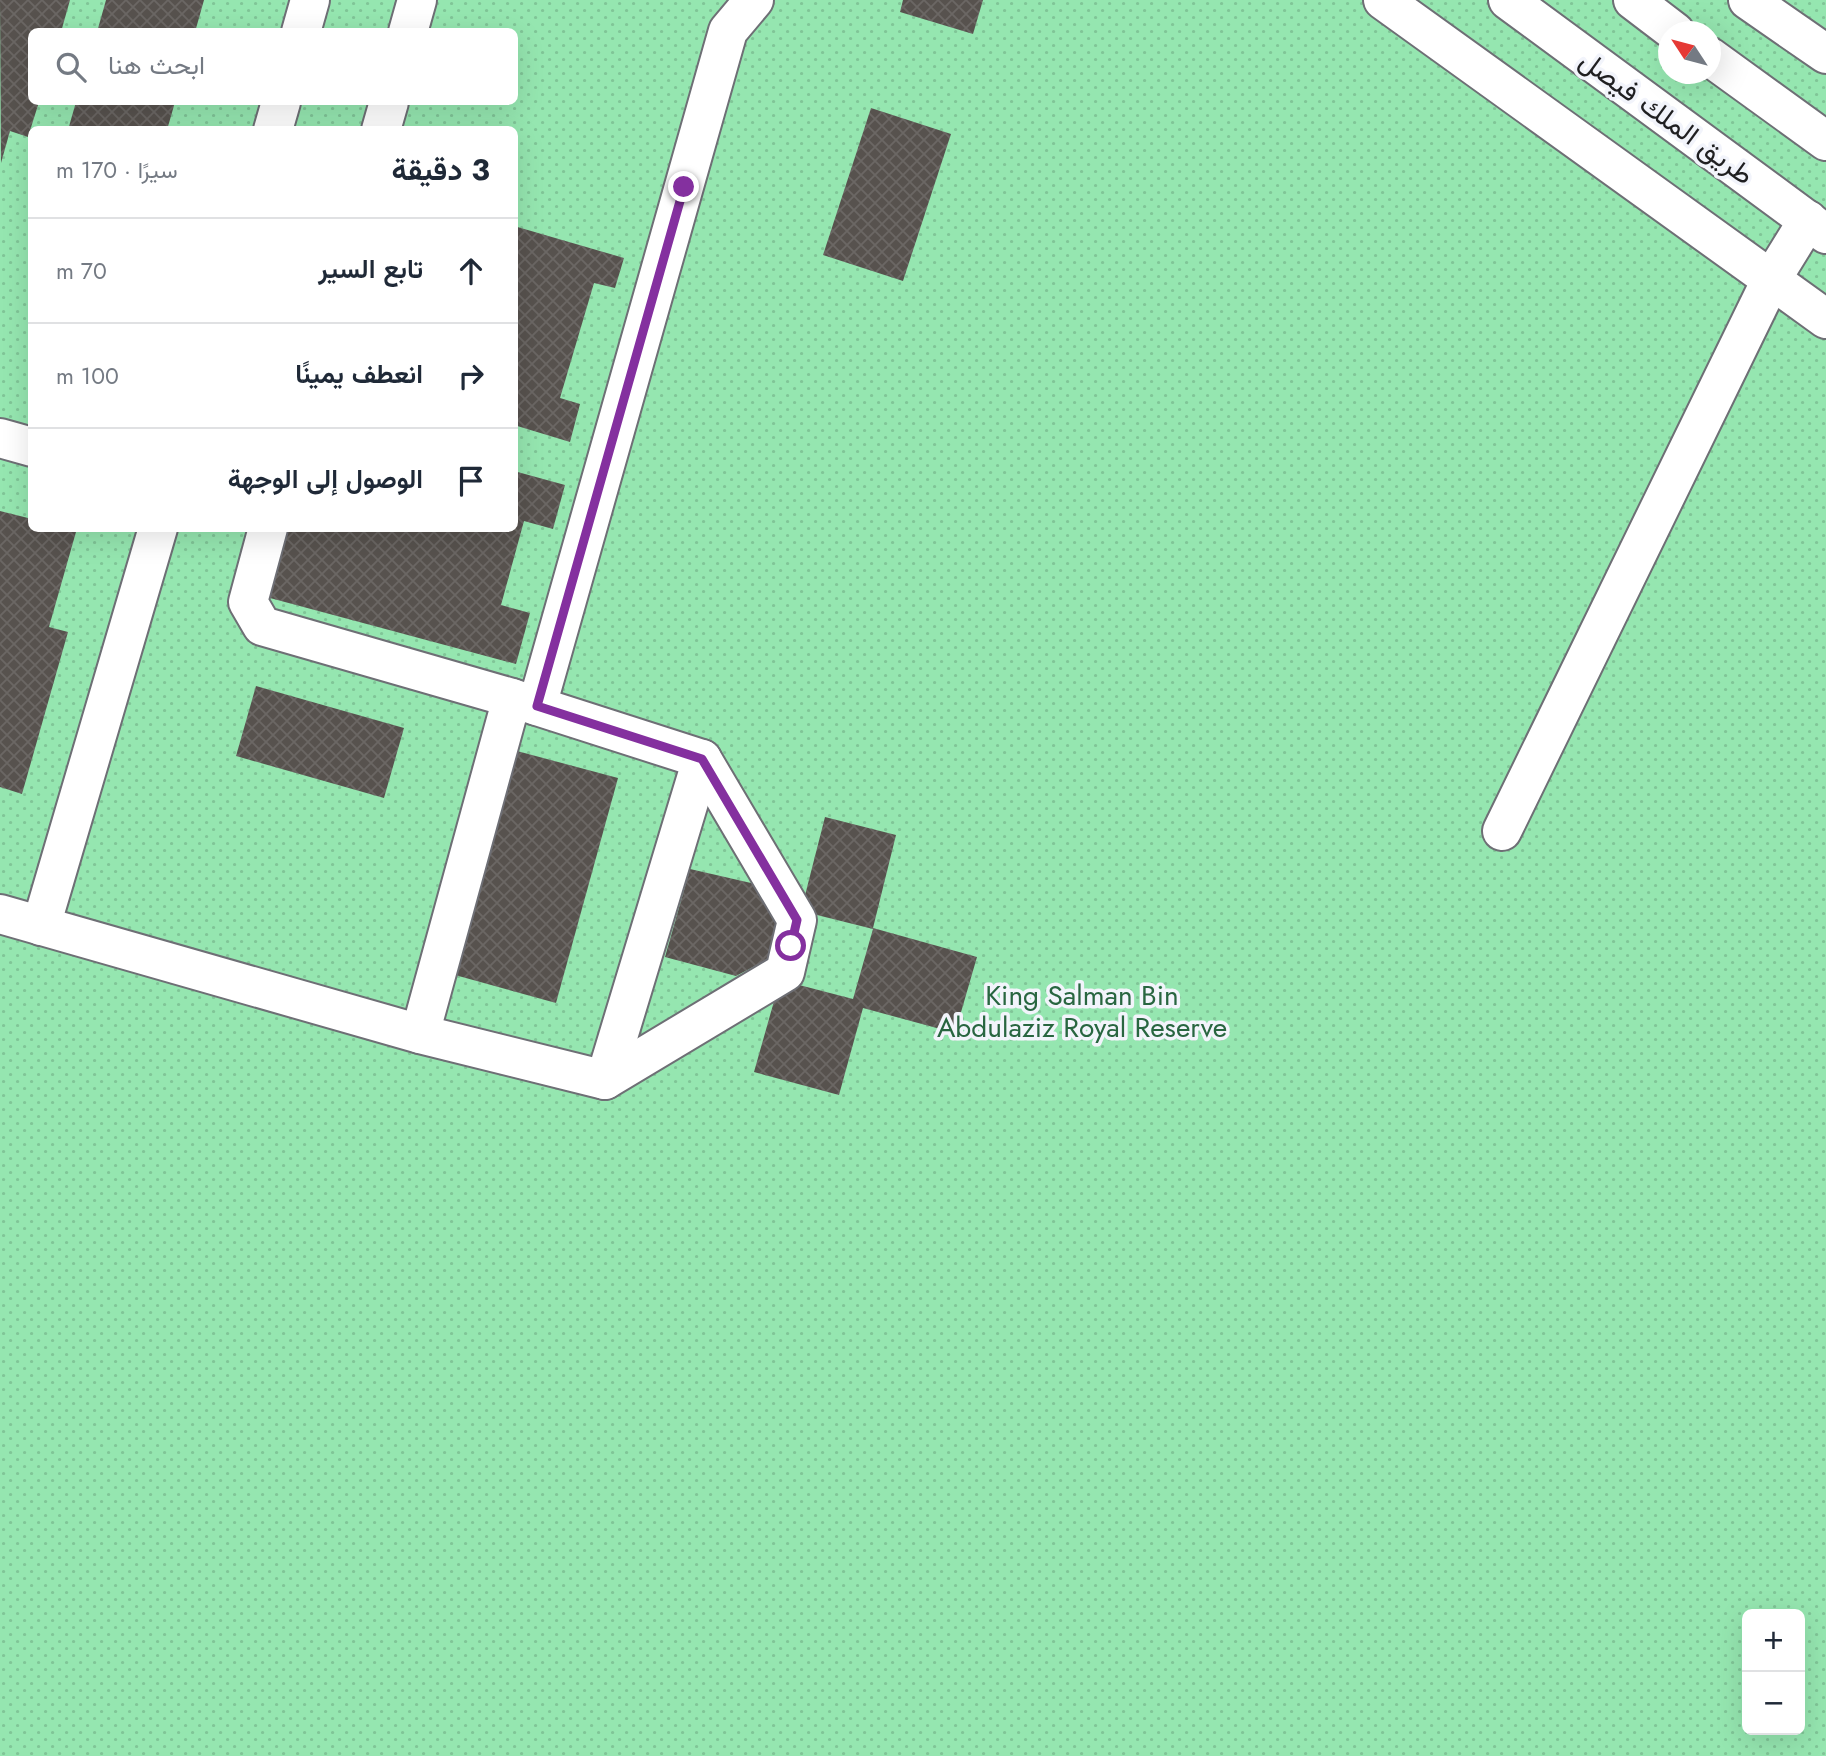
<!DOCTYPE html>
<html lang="ar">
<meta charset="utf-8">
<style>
body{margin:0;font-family:Jost,Vazirmatn,sans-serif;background:#f2f2f3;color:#1f2937;direction:rtl}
.controls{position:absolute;right:21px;bottom:21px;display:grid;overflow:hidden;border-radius:10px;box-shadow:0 7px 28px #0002}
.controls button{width:63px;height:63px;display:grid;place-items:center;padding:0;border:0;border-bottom:2px solid #e0e1e3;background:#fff;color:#1f2937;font:35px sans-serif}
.compass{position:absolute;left:1658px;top:21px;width:63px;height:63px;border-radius:50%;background:#fff;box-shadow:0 7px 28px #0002;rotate:306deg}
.stop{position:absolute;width:21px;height:21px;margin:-16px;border:5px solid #84309f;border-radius:50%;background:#fff}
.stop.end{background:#84309f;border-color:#fff;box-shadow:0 2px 7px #0008}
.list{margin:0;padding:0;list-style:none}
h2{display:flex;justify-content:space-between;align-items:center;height:91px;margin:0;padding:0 28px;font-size:30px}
h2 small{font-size:23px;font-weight:400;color:#747a83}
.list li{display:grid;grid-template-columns:46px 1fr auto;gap:21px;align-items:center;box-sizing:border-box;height:105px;padding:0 28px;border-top:2px solid #e0e1e3}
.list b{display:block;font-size:26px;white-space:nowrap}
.list em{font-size:23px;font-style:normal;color:#747a83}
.icon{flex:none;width:38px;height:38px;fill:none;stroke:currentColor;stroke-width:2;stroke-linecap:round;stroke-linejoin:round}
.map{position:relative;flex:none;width:1826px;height:1756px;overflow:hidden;direction:ltr}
.search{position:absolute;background:#fff;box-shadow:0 7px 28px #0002;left:28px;top:28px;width:490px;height:77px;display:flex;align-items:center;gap:18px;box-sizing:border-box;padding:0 24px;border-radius:10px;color:#747a83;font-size:26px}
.panel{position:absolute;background:#fff;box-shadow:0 7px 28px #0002;left:28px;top:126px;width:490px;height:406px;border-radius:10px;direction:rtl}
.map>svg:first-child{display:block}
.park{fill:url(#park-dots);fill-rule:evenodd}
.building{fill:url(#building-cross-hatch)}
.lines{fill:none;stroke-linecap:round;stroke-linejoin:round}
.minor-casing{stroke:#6e6f75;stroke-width:42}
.major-casing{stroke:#6e6f75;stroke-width:42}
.minor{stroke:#fff;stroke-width:38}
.major{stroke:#fff;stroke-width:38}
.route{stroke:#84309f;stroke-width:9}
.labels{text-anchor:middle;stroke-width:7;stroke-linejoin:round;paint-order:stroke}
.street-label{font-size:28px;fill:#1f1f21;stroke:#f2f4fb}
.park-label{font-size:28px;fill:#286640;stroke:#f2f4fb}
</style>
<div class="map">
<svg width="1826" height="1756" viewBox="0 0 1826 1756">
<defs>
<pattern id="park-dots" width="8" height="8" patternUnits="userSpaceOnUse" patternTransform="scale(1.75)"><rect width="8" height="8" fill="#95e6b0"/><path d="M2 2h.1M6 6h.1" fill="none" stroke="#80c597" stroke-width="1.8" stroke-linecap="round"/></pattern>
<pattern id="building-cross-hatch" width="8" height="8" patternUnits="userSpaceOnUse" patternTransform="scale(1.75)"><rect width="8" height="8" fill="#57524e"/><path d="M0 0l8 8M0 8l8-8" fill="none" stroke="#6b6764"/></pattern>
</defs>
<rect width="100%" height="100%" fill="#f2f4fb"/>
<path class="park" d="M0,0H1826V1756H0ZM32,32H514V102H32ZM1668,32H1710V74H1668ZM32,130H514V528H32ZM1747,1614H1800V1730H1747Z"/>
<g class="building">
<path d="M0,0H70L61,32H32V102H39L28,137L10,131L1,163Z"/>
<path d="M106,0H204L195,32H97Z"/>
<path d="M903,0H983L973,34L900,12Z"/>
<path d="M76,102H175L167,130H68Z"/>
<path d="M871,108L951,134L903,281L823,255Z"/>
<path d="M514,226L624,258L615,288L594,283L560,398L580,404L570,442L514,425Z"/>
<path d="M514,471L565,485L553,529L524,521L501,605L530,613L516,664L270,598L289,528H514Z"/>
<path d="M0,511L32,519V528H64L76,532L49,627L68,632L22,794L0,787Z"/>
<path d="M256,686L404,728L384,798L236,756Z"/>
<path d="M517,751L618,778L556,1003L455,975Z"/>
<path d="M825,817L896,835L873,928L977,957L955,1033L863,1008L839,1095L754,1072L780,980L853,999L873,929L801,911Z"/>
<path d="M690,869L751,883L784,919L776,955L736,976L665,957Z"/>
</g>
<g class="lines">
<defs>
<g id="minor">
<path d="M1383,0L1826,319"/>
<path d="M1748,0L1826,54"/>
<path d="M301,32L310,0"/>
<path d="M408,32L417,0"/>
<path d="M273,130L281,102"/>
<path d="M381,130L389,102"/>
<path d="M0,438L32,447"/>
<path d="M537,706L728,31L754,0"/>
<path d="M1502,831L1771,280L1808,220"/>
<path d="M0,914L420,1034L605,1080L785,972L797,920L702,759L512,698L262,626L248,602L268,528"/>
<path d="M41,926L158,528"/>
<path d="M420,1034L512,698"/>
<path d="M605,1080L702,759"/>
</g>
<g id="major">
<path d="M1508,0L1826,234"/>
<path d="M1633,0L1675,32"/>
<path d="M1710,57L1826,141"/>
</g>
</defs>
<use href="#minor" class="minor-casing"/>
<use href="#major" class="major-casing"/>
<use href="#minor" class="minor"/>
<use href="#major" class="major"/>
</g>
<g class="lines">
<path class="route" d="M684,187L537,706L702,759L797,920L791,946"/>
</g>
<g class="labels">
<g class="street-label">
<text transform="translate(1667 117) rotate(36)" y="10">طريق الملك فيصل</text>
</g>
<g class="park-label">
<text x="1082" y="1005">King Salman Bin<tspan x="1082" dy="32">Abdulaziz Royal Reserve</tspan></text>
</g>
</g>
</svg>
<div class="controls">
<button>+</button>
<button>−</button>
</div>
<svg class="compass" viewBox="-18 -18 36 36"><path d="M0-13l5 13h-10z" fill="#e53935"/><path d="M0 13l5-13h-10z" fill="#747a83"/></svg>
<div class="stop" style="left:791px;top:946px"></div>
<div class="stop end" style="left:684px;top:187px"></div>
<div class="search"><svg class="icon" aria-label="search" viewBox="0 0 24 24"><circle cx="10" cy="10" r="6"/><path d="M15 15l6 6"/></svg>ابحث هنا</div>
<section class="panel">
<h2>3 دقيقة<small>سيرًا · 170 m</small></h2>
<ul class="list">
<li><svg class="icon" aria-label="ahead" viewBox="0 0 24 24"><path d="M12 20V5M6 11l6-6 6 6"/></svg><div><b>تابع السير</b></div><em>70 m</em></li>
<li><svg class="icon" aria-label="right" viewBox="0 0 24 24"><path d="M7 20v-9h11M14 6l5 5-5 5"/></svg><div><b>انعطف يمينًا</b></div><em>100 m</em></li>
<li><svg class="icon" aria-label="arrive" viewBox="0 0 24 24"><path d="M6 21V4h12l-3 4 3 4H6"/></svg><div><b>الوصول إلى الوجهة</b></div></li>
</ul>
</section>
</div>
